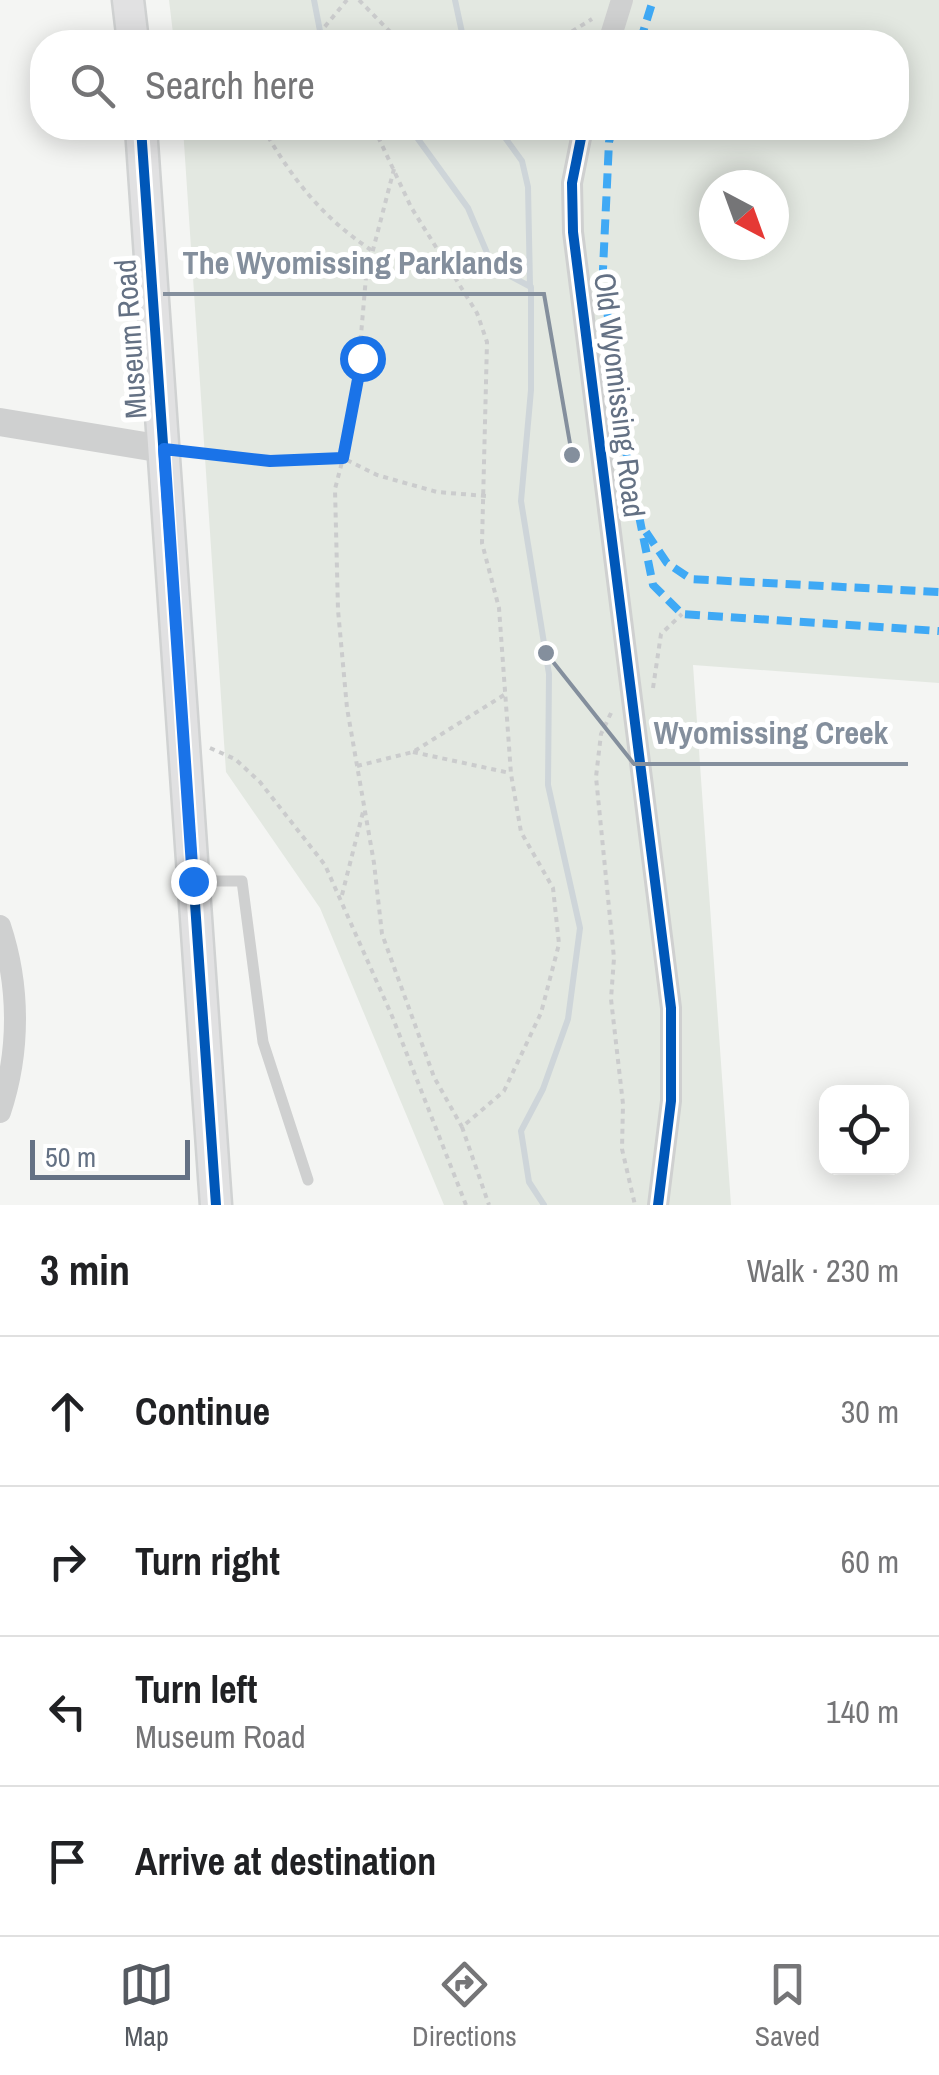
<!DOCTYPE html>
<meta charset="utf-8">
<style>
body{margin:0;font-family:"Archivo Narrow",sans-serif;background:#f2f2f2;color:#202124}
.controls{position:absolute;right:30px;bottom:30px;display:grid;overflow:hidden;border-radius:20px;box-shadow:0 5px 25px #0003}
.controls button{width:90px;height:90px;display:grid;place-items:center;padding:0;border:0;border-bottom:2px solid #e0e0e0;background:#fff;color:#202124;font:50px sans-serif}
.compass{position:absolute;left:699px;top:170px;width:90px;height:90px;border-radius:50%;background:#fff;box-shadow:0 5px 25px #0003;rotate:139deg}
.scale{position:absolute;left:30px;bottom:25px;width:160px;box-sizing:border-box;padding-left:10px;border:5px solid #647184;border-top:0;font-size:28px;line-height:35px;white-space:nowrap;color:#647184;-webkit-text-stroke:8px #fff;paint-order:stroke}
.stop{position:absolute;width:30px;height:30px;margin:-22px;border:8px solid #1a73e8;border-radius:50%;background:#fff}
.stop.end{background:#1a73e8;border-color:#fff;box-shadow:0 2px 10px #0008}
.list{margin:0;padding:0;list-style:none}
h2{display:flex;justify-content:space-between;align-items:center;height:130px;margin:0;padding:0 40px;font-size:42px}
h2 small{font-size:32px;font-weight:400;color:#757577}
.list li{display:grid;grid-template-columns:65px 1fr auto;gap:30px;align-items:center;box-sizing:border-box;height:150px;padding:0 40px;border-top:2px solid #e0e0e0}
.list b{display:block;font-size:38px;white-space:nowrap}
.list p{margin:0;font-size:32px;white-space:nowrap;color:#757577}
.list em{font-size:32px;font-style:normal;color:#757577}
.icon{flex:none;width:55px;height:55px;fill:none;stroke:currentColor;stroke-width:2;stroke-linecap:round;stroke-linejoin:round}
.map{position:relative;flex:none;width:939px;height:1205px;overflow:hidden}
.search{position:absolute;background:#fff;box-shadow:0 5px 25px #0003;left:30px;right:30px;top:30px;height:110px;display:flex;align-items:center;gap:25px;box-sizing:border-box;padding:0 35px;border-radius:40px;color:#757577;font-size:38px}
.sheet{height:730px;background:#fff}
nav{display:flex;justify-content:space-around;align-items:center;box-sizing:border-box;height:140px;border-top:2px solid #e0e0e0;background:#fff;font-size:28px;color:#757577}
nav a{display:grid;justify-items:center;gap:5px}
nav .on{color:#555a61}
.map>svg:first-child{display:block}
.green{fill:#e3e8e1;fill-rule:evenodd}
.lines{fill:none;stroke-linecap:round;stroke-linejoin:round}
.stream{stroke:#ced5d9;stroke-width:6}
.secondary-casing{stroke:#d0d2d2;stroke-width:35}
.path{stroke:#cbcccd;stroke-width:4;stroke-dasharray:5 5;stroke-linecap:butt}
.service{stroke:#cfd0d0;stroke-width:11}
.minor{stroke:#cfd0d0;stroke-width:22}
.tertiary{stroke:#cfd0d0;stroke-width:28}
.secondary{stroke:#e1e1e2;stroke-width:30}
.quiet{stroke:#3fa9f5;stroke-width:8;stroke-dasharray:15 8;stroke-linecap:butt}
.cycleway-casing{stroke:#fff;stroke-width:16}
.cycleway{stroke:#0057b8;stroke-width:10}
.route{stroke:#1a73e8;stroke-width:12}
.labels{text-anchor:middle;stroke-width:10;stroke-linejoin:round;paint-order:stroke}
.street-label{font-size:30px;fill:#647184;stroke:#fff}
.leader{fill:none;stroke:#848f9d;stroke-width:4}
.callout-dot{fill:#848f9d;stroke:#fff;stroke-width:4}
.callout-label{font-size:32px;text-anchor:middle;font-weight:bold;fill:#848f9d;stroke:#fff;stroke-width:10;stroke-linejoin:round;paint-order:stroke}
</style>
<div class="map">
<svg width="939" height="1205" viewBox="0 0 939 1205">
<rect width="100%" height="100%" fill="#f4f5f3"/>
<path class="green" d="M169,0H939V683L693,665L731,1205H444L320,908L226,772L183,128H896V42H174ZM714,185H774V245H714Z"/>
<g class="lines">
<g class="stream">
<path d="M314,0L320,31L330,42"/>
<path d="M455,0L464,42"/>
<path d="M410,128L468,208L493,267L531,287V390L521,501L549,674L548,785L580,928L568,1019L543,1089L521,1131L529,1182L544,1205"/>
<path d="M498,128L522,161L528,187L530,286"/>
</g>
<defs>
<g id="secondary">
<path d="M128,0L133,42"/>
<path d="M141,128L216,1205"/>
</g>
</defs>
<use href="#secondary" class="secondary-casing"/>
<g class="path">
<path d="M359,0L400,42"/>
<path d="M312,42L347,0"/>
<path d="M555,42L592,19"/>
<path d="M263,128C293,180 321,216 371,250"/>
<path d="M374,128L411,207L477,313L487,342L482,543L499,608L511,774L521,832L553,888L559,944L541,1013L504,1091L462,1127L489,1205"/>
<path d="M394,169L366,277L354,416L335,489L338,610L347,708L374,863L382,934L434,1077L462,1127"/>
<path d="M188,452L270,461L343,458L377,475L437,492L486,496"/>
<path d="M653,688L661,634L682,614"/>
<path d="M611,713L601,734L596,777L614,958L611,999L623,1104L622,1149L635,1205"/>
<path d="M210,748L235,759L260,782L325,865L392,1016L466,1205"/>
<path d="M413,752L510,773"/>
<path d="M357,766L413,752L504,695"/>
<path d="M342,895L363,812"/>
</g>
<path class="service" d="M198,881H242L263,1042L308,1180"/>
<g class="minor">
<path d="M609,42L622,0"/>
<path d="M583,128L572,183L573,232L671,1008V1101L658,1205"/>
<path d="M0,926C20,986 20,1052 0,1112"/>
</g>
<path class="tertiary" d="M0,422L163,449"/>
<use href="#secondary" class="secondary"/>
<g class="quiet">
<path d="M640,42L653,0"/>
<path d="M613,128L609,142L603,269L617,407L653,585L682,614L939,631"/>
<path d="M646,532L667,563L691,579L939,592"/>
</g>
<defs>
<g id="cycleway">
<path d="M141,128L216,1205"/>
<path d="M583,128L572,183L573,232L671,1008V1101L658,1205"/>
</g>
</defs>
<use href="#cycleway" class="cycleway-casing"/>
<use href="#cycleway" class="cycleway"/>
</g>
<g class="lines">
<path class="route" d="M193,881L164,449L270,461L343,458L362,358"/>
</g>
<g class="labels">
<g class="street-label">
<text transform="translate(131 339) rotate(-94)" y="10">Museum Road</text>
<text transform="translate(619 395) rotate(83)" y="10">Old Wyomissing Road</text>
</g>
</g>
<path class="leader" d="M572 455L544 294H163M546 653L634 764H908"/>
<g class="callout-dot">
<circle cx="572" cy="455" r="10"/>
<circle cx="546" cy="653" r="10"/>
</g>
<g class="callout-label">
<text x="353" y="274">The Wyomissing Parklands</text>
<text x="771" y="744">Wyomissing Creek</text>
</g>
</svg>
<div class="controls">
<button><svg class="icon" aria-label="locate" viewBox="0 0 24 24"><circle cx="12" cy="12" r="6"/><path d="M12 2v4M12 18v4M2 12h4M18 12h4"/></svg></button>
</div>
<svg class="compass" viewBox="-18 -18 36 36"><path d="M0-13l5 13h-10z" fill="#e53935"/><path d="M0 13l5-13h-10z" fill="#757577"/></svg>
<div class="scale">50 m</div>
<div class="stop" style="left:362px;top:358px"></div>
<div class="stop end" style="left:193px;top:881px"></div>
<div class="search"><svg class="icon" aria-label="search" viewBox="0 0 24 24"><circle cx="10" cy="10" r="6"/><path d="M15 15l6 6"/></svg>Search here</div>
</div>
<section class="sheet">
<h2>3 min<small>Walk · 230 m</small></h2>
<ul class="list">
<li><svg class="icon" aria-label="ahead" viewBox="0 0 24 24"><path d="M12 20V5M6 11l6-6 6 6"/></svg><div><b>Continue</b></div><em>30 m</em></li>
<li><svg class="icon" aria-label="right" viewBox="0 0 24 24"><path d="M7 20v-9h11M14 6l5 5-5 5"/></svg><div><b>Turn right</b></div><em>60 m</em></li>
<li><svg class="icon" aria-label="left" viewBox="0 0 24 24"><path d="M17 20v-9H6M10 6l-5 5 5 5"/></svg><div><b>Turn left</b><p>Museum Road</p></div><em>140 m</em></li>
<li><svg class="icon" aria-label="arrive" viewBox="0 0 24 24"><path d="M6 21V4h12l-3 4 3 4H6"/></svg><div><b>Arrive at destination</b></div></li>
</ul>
</section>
<nav>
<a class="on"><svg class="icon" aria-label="map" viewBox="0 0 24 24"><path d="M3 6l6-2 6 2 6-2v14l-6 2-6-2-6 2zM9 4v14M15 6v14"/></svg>Map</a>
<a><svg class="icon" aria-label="directions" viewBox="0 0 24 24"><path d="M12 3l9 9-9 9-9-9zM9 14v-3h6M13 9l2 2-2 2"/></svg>Directions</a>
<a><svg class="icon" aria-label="saved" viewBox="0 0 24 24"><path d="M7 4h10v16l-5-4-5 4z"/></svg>Saved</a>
</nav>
